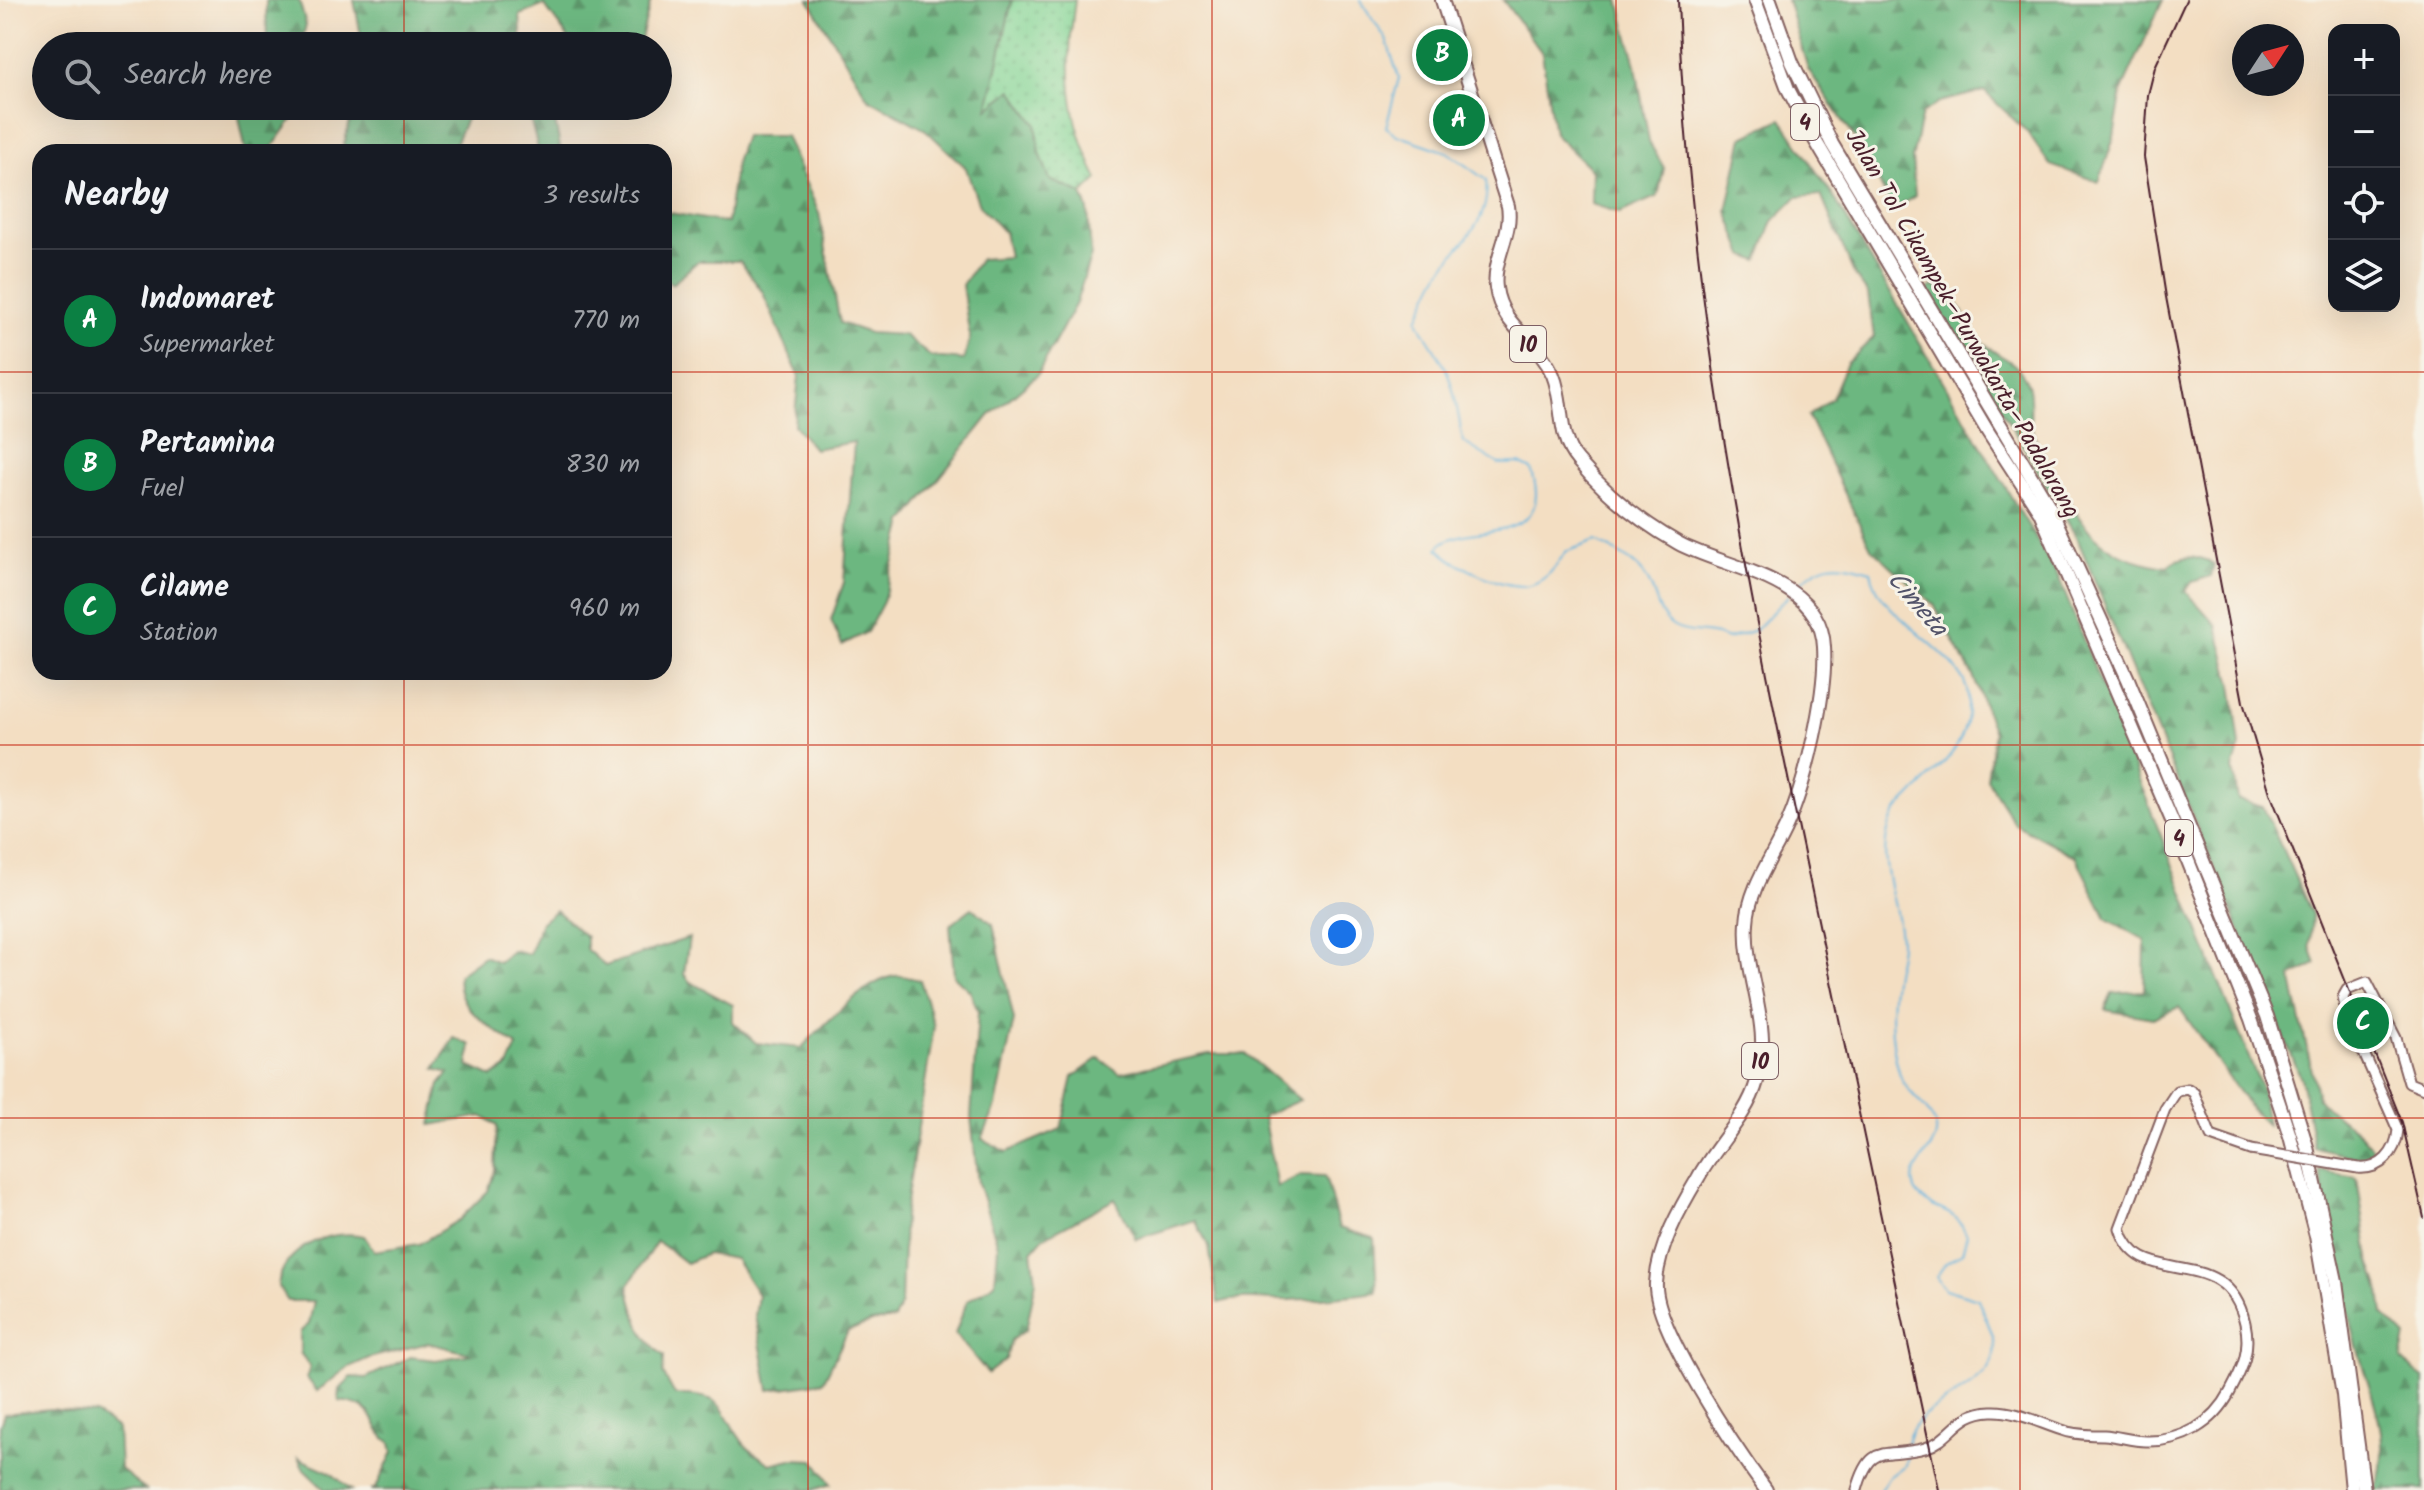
<!DOCTYPE html>
<meta charset="utf-8">
<style>
body{margin:0;font-family:Kalam,sans-serif;background:#242831;color:#f1f3f6}
.controls{position:absolute;right:24px;top:24px;display:grid;overflow:hidden;border-radius:16px;box-shadow:0 8px 32px #0002}
.controls button{width:72px;height:72px;display:grid;place-items:center;padding:0;border:0;border-bottom:2px solid #363941;background:#171b24;color:#f1f3f6;font:40px sans-serif}
.compass{position:absolute;left:2232px;top:24px;width:72px;height:72px;border-radius:50%;background:#171b24;box-shadow:0 8px 32px #0002;rotate:54deg}
.you{position:absolute;left:1342px;top:934px;width:28px;height:28px;margin:-20px;border:6px solid #fff;border-radius:50%;background:#1a73e8;box-shadow:0 0 0 12px #1a73e833}
.badge{display:grid;place-items:center;width:52px;height:52px;border-radius:50%;background:#0b8043;color:#fff;font-size:26px;font-weight:700}
.pin{position:absolute;translate:-50% -50%;border:4px solid #fff;box-shadow:0 2px 8px #0006}
.list{margin:0;padding:0;list-style:none}
h2{display:flex;justify-content:space-between;align-items:center;height:104px;margin:0;padding:0 32px;font-size:34px}
h2 small{font-size:26px;font-weight:400;color:#9ea1a6}
.list li{display:grid;grid-template-columns:52px 1fr auto;gap:24px;align-items:center;box-sizing:border-box;height:144px;padding:0 32px;border-top:2px solid #363941}
.list b{display:block;font-size:30px;white-space:nowrap}
.list p{margin:0;font-size:26px;white-space:nowrap;color:#9ea1a6}
.list em{font-size:26px;font-style:normal;color:#9ea1a6}
.icon{flex:none;width:44px;height:44px;fill:none;stroke:currentColor;stroke-width:2;stroke-linecap:round;stroke-linejoin:round}
.map{position:relative;flex:none;width:2424px;height:1490px;overflow:hidden}
.search{position:absolute;background:#171b24;box-shadow:0 8px 32px #0002;left:32px;top:32px;width:640px;height:88px;display:flex;align-items:center;gap:20px;box-sizing:border-box;padding:0 28px;border-radius:44px;color:#9ea1a6;font-size:30px}
.panel{position:absolute;background:#171b24;box-shadow:0 8px 32px #0002;left:32px;top:144px;width:640px;height:536px;border-radius:24px}
.map>svg:first-child{display:block}
.green{fill:url(#green-dots);stroke:#687a61;stroke-width:2}
.forest{fill:url(#forest-firs);stroke:#5b6b56;stroke-width:2}
.lines{fill:none;stroke-linecap:round;stroke-linejoin:round}
.stream{stroke:#61b3dd;stroke-width:2}
.tertiary-casing{stroke:#856260;stroke-width:13}
.trunk-casing{stroke:#856260;stroke-width:16}
.motorway-casing{stroke:#856260;stroke-width:16}
.tertiary{stroke:#fff;stroke-width:9}
.trunk{stroke:#fff;stroke-width:12}
.motorway{stroke:#fff;stroke-width:12}
.rail{stroke:#4a1f2b;stroke-width:2}
.tertiary-bridge-casing{stroke:#856260;stroke-width:13;stroke-linecap:butt}
.tertiary-bridge{stroke:#fff;stroke-width:9}
.grid{fill:none;stroke:#c8321e;stroke-width:2;stroke-opacity:0.55}
.labels{text-anchor:middle;stroke-width:6;stroke-linejoin:round;paint-order:stroke}
.shield{fill:#f7f3e8;stroke:#7e5f64;stroke-width:2}
.shield-label{font-size:22px;font-weight:bold;fill:#4a1f2b}
.street-label{font-size:24px;fill:#4a1f2b;stroke:#f7f3e8}
.water-label{font-size:26px;font-style:italic;fill:#525369;stroke:#f7f3e8}
</style>
<div class="map">
<svg width="2424" height="1490" viewBox="0 0 2424 1490">
<defs>
<pattern id="green-dots" width="8" height="8" patternUnits="userSpaceOnUse" patternTransform="scale(2)"><rect width="8" height="8" fill="#86d697"/><path d="M2 2h.1M6 6h.1" fill="none" stroke="#75b782" stroke-width="1.8" stroke-linecap="round"/></pattern>
<pattern id="forest-firs" width="22" height="20" patternUnits="userSpaceOnUse" patternTransform="scale(2)"><rect width="22" height="20" fill="#6cb780"/><path d="M5 1l3.5 6h-7zM16 11l3.5 6h-7z" fill="#5b9469"/></pattern>
</defs>
<rect width="100%" height="100%" fill="#f7f3e8"/>
<filter id="ink" filterUnits="userSpaceOnUse"><feTurbulence type="fractalNoise" baseFrequency=".0125" numOctaves="2"/><feDisplacementMap in="SourceGraphic" scale="16" xChannelSelector="R" yChannelSelector="G"/><feConvolveMatrix kernelMatrix="1 2 1 2 8 2 1 2 1" color-interpolation-filters="sRGB"/></filter>
<filter id="wash" filterUnits="userSpaceOnUse"><feTurbulence type="fractalNoise" baseFrequency=".006" numOctaves="4" result="noise"/><feDisplacementMap in="SourceGraphic" scale="32" xChannelSelector="R" yChannelSelector="G"/><feGaussianBlur stdDeviation="1.8" result="paint"/><feColorMatrix in="noise" values="0 0 0 0 0 0 0 0 0 0 0 0 0 0 0 0 0 1.4 0 .05"/><feComposite in="paint" operator="in"/></filter>
<g filter="url(#wash)">
<rect width="100%" height="100%" fill="#f3dec2"/>
<path class="green" d="M1012,0H1075C1065,67 1067,118 1098,179L1082,194L1050,180L1040,153L1036,124L987,110Z"/>
<g class="forest">
<path d="M266,0H299L306,25L300,46H267Z"/>
<path d="M354,0H651L639,46H603L569,39L544,5L520,15L522,46H363Z"/>
<path d="M809,0H1012L988,109L1012,90L1036,124L1040,153L1050,180L1082,194L1088,210L1091,255L1076,303L1037,375L989,416L904,522L883,602L867,632L842,645L831,620L844,582L854,442L814,449L794,425L799,376L763,293L740,261H698L672,284L664,278V212L727,223L736,159L744,136H785L819,213L840,323L869,333L904,335L931,357L964,360L970,338L962,285L980,259L1009,257L1004,232L979,205L966,168L926,130L868,98Z"/>
<path d="M1503,0H1619L1635,61L1649,142L1664,168L1658,196L1620,213L1591,204L1592,170L1554,134L1542,53Z"/>
<path d="M1787,0H2163L2122,90L2114,137L2099,182L2050,165L2027,132L1984,91L1943,101L1922,113L1912,159L1915,196L1893,210L1864,152L1808,69Z"/>
<path d="M247,106H295V116L269,152H246L239,117Z"/>
<path d="M354,106H472L451,152H342Z"/>
<path d="M506,106H618L619,111L555,121L561,152H539L531,122Z"/>
<path d="M1781,119L1835,199L2058,576L2261,1088L2267,1125L2251,1109L2179,1007L2153,1018L2105,1010L2112,993L2144,991L2145,940L2106,918L2076,857L2015,824L1987,779L1994,733L1974,678L1934,605L1871,548L1808,416L1832,398L1847,363L1874,337L1868,294L1855,276L1821,195L1797,197L1773,221L1758,261L1744,255L1727,211L1743,137Z"/>
<path d="M1932,286C1963,295 1963,323 1983,343C1997,357 2014,358 2025,378C2033,392 2029,410 2031,426C2034,440 2046,457 2053,470C2081,527 2098,557 2167,567C2184,553 2195,556 2214,564L2211,576L2192,582L2186,591L2217,626L2232,684L2240,746L2233,769L2238,800L2263,807L2312,914L2310,946L2316,964L2291,977L2318,1098C2335,1121 2363,1126 2374,1154L2368,1160L2314,1148L2301,1078L2077,538L2004,414L1926,291Z"/>
<path d="M972,908L993,924L1014,1020L996,1106L982,1139L1007,1152L1061,1129L1073,1077L1099,1058L1120,1073L1209,1054H1246L1300,1100L1263,1116L1277,1187L1301,1175L1325,1176L1339,1228L1374,1238L1377,1292C1347,1296 1317,1299 1287,1300C1261,1301 1243,1295 1218,1303L1209,1247L1195,1220L1136,1239L1115,1199L1044,1237L1032,1251L1036,1280L1026,1330L1011,1340L1006,1359L988,1373L955,1334L967,1301L995,1283L998,1246L978,1183L971,1117L978,1012L970,991L954,976L950,925Z"/>
<path d="M556,910L586,937V949L605,966L689,938L684,974L690,982L733,1005V1022L756,1043L801,1048C823,1027 864,981 895,976C902,974 913,979 920,980L934,1026L904,1216L901,1304L894,1319L872,1322L848,1331L823,1382L769,1390L755,1316L758,1295L735,1259L707,1254L686,1263L657,1241L628,1286C635,1315 640,1338 664,1356L663,1373L675,1395C729,1394 717,1409 745,1445C751,1452 762,1458 770,1464L791,1459L814,1460L831,1484L813,1490H371L376,1488L393,1452L391,1443C366,1425 383,1406 339,1401L340,1389L351,1377L366,1378L410,1357L436,1360L472,1354L428,1343L369,1358L347,1368L317,1391L307,1378L310,1366L300,1353V1332L309,1324L314,1301H288L278,1287C281,1248 331,1228 364,1236L374,1251L419,1244L460,1219L488,1191L495,1170L497,1126L482,1116L431,1125L440,1084L449,1073L435,1069L454,1038L471,1045L468,1066L492,1077L508,1067L517,1046C492,1027 453,1009 459,974L484,956L498,962L513,950L529,954L541,922Z"/>
<path d="M2319,1171L2357,1177L2369,1258L2380,1291L2383,1314L2406,1337L2401,1360L2424,1378V1490H2376C2393,1433 2371,1400 2357,1346C2342,1288 2332,1229 2319,1171Z"/>
<path d="M50,1409L95,1414L118,1429L120,1469L146,1490H0V1426L4,1414Z"/>
<path d="M298,1458L330,1472L351,1490H325L304,1470Z"/>
</g>
<g class="lines">
<g class="stream">
<path d="M1360,0L1386,39L1399,78L1386,127L1397,135L1447,152L1486,180C1491,225 1461,239 1440,273C1431,287 1425,304 1418,319C1425,339 1440,353 1448,374C1456,395 1459,419 1463,442L1499,464L1519,463L1531,469C1560,552 1456,519 1438,548C1453,565 1507,591 1530,585C1547,580 1557,566 1565,552L1596,541C1611,550 1632,559 1643,573C1657,589 1655,616 1674,627C1690,636 1708,629 1728,639L1755,630L1788,596"/>
<path d="M1795,588C1822,559 1835,561 1871,571C1877,620 1965,651 1968,696C1971,745 1942,764 1911,796C1904,803 1895,810 1892,819C1873,863 1900,900 1900,943C1900,955 1895,967 1894,979C1889,1011 1890,1043 1900,1075C1906,1093 1928,1105 1935,1124C1944,1149 1904,1164 1915,1189C1924,1209 1946,1207 1958,1220C1962,1224 1964,1231 1967,1235L1962,1253L1946,1263L1936,1277L1945,1289L1978,1299C1983,1313 1991,1327 1994,1341C2004,1393 1907,1399 1907,1448"/>
<path d="M1880,1490L1889,1477L1905,1465L1907,1454"/>
</g>
</g>
</g>
<g filter="url(#ink)">
<g class="lines">
<defs>
<g id="tertiary">
<path d="M2358,1168C2381,1170 2396,1153 2398,1130L2346,1013L2343,997L2347,990L2367,982L2396,1038L2409,1083L2424,1089"/>
<path d="M1857,1490C1871,1440 1885,1459 1925,1448C1952,1440 1957,1412 1992,1411C2017,1410 2043,1425 2068,1432C2080,1435 2092,1435 2104,1435C2118,1436 2132,1441 2146,1441C2182,1442 2214,1423 2230,1392C2243,1368 2251,1350 2245,1323C2226,1239 2139,1294 2120,1228L2165,1109L2177,1091L2188,1089L2194,1093L2211,1136L2251,1150"/>
</g>
<path id="trunk" d="M1442,0L1508,206C1513,234 1492,259 1496,288C1501,327 1539,341 1553,375C1565,404 1556,436 1578,461C1605,493 1641,522 1678,543C1725,569 1821,577 1824,647C1827,693 1806,782 1787,825C1773,857 1749,887 1747,923C1743,974 1774,1025 1757,1081C1747,1117 1716,1145 1698,1178C1680,1208 1658,1247 1656,1283C1653,1327 1738,1452 1766,1490"/>
<g id="motorway">
<path d="M1755,0L1788,89L1812,135L1988,432L2040,512L2173,823L2251,1019L2290,1136L2316,1236L2343,1395L2352,1490"/>
<path d="M1770,0L1792,62L1832,144L2049,506L2128,679L2267,1016L2307,1147L2336,1281L2364,1490"/>
</g>
</defs>
<use href="#tertiary" class="tertiary-casing"/>
<use href="#trunk" class="trunk-casing"/>
<use href="#motorway" class="motorway-casing"/>
<use href="#tertiary" class="tertiary"/>
<use href="#trunk" class="trunk"/>
<use href="#motorway" class="motorway"/>
<g class="rail">
<path d="M1678,0C1688,281 1742,561 1800,835C1845,1054 1892,1272 1939,1490"/>
<path d="M2186,0L2155,67L2148,95L2144,157L2166,297L2243,702L2270,793L2402,1122L2424,1218"/>
</g>
<defs>
<path id="tertiary-bridge" d="M2251,1150L2358,1168"/>
</defs>
<use href="#tertiary-bridge" class="tertiary-bridge-casing"/>
<use href="#tertiary-bridge" class="tertiary-bridge"/>
</g>
</g>
<path class="grid" d="M404,0V46M808,0V1490M1212,0V1490M1616,0V1490M2020,0V1490M404,106V152M0,372H40M664,372H2424M404,672V1490M0,745H2424M0,1118H2424"/>
<g class="labels">
<g class="shield">
<rect x="1791" y="104" width="28" height="36" rx="6"/>
<rect x="1510" y="326" width="36" height="36" rx="6"/>
<rect x="2165" y="820" width="28" height="36" rx="6"/>
<rect x="1742" y="1043" width="36" height="36" rx="6"/>
</g>
<g class="shield-label">
<text x="1805" y="130">4</text>
<text x="1528" y="352">10</text>
<text x="2179" y="846">4</text>
<text x="1760" y="1069">10</text>
</g>
<g class="street-label">
<text transform="translate(1963 323) rotate(60)" y="8">Jalan Tol Cikampek–Purwakarta–Padalarang</text>
</g>
<g class="water-label">
<text transform="translate(1918 603) rotate(49)" y="9">Cimeta</text>
</g>
</g>
</svg>
<div class="controls">
<button>+</button>
<button>−</button>
<button><svg class="icon" aria-label="locate" viewBox="0 0 24 24"><circle cx="12" cy="12" r="6"/><path d="M12 2v4M12 18v4M2 12h4M18 12h4"/></svg></button>
<button><svg class="icon" aria-label="layers" viewBox="0 0 24 24"><path d="M12 4l9 5-9 5-9-5zM3 14l9 5 9-5"/></svg></button>
</div>
<svg class="compass" viewBox="-18 -18 36 36"><path d="M0-13l5 13h-10z" fill="#e53935"/><path d="M0 13l5-13h-10z" fill="#9ea1a6"/></svg>
<div class="you"></div>
<div class="pin badge" style="left:1459px;top:120px">A</div>
<div class="pin badge" style="left:1442px;top:55px">B</div>
<div class="pin badge" style="left:2363px;top:1023px">C</div>
<div class="search"><svg class="icon" aria-label="search" viewBox="0 0 24 24"><circle cx="10" cy="10" r="6"/><path d="M15 15l6 6"/></svg>Search here</div>
<section class="panel">
<h2>Nearby<small>3 results</small></h2>
<ul class="list">
<li><span class="badge">A</span><div><b>Indomaret</b><p>Supermarket</p></div><em>770 m</em></li>
<li><span class="badge">B</span><div><b>Pertamina</b><p>Fuel</p></div><em>830 m</em></li>
<li><span class="badge">C</span><div><b>Cilame</b><p>Station</p></div><em>960 m</em></li>
</ul>
</section>
</div>
